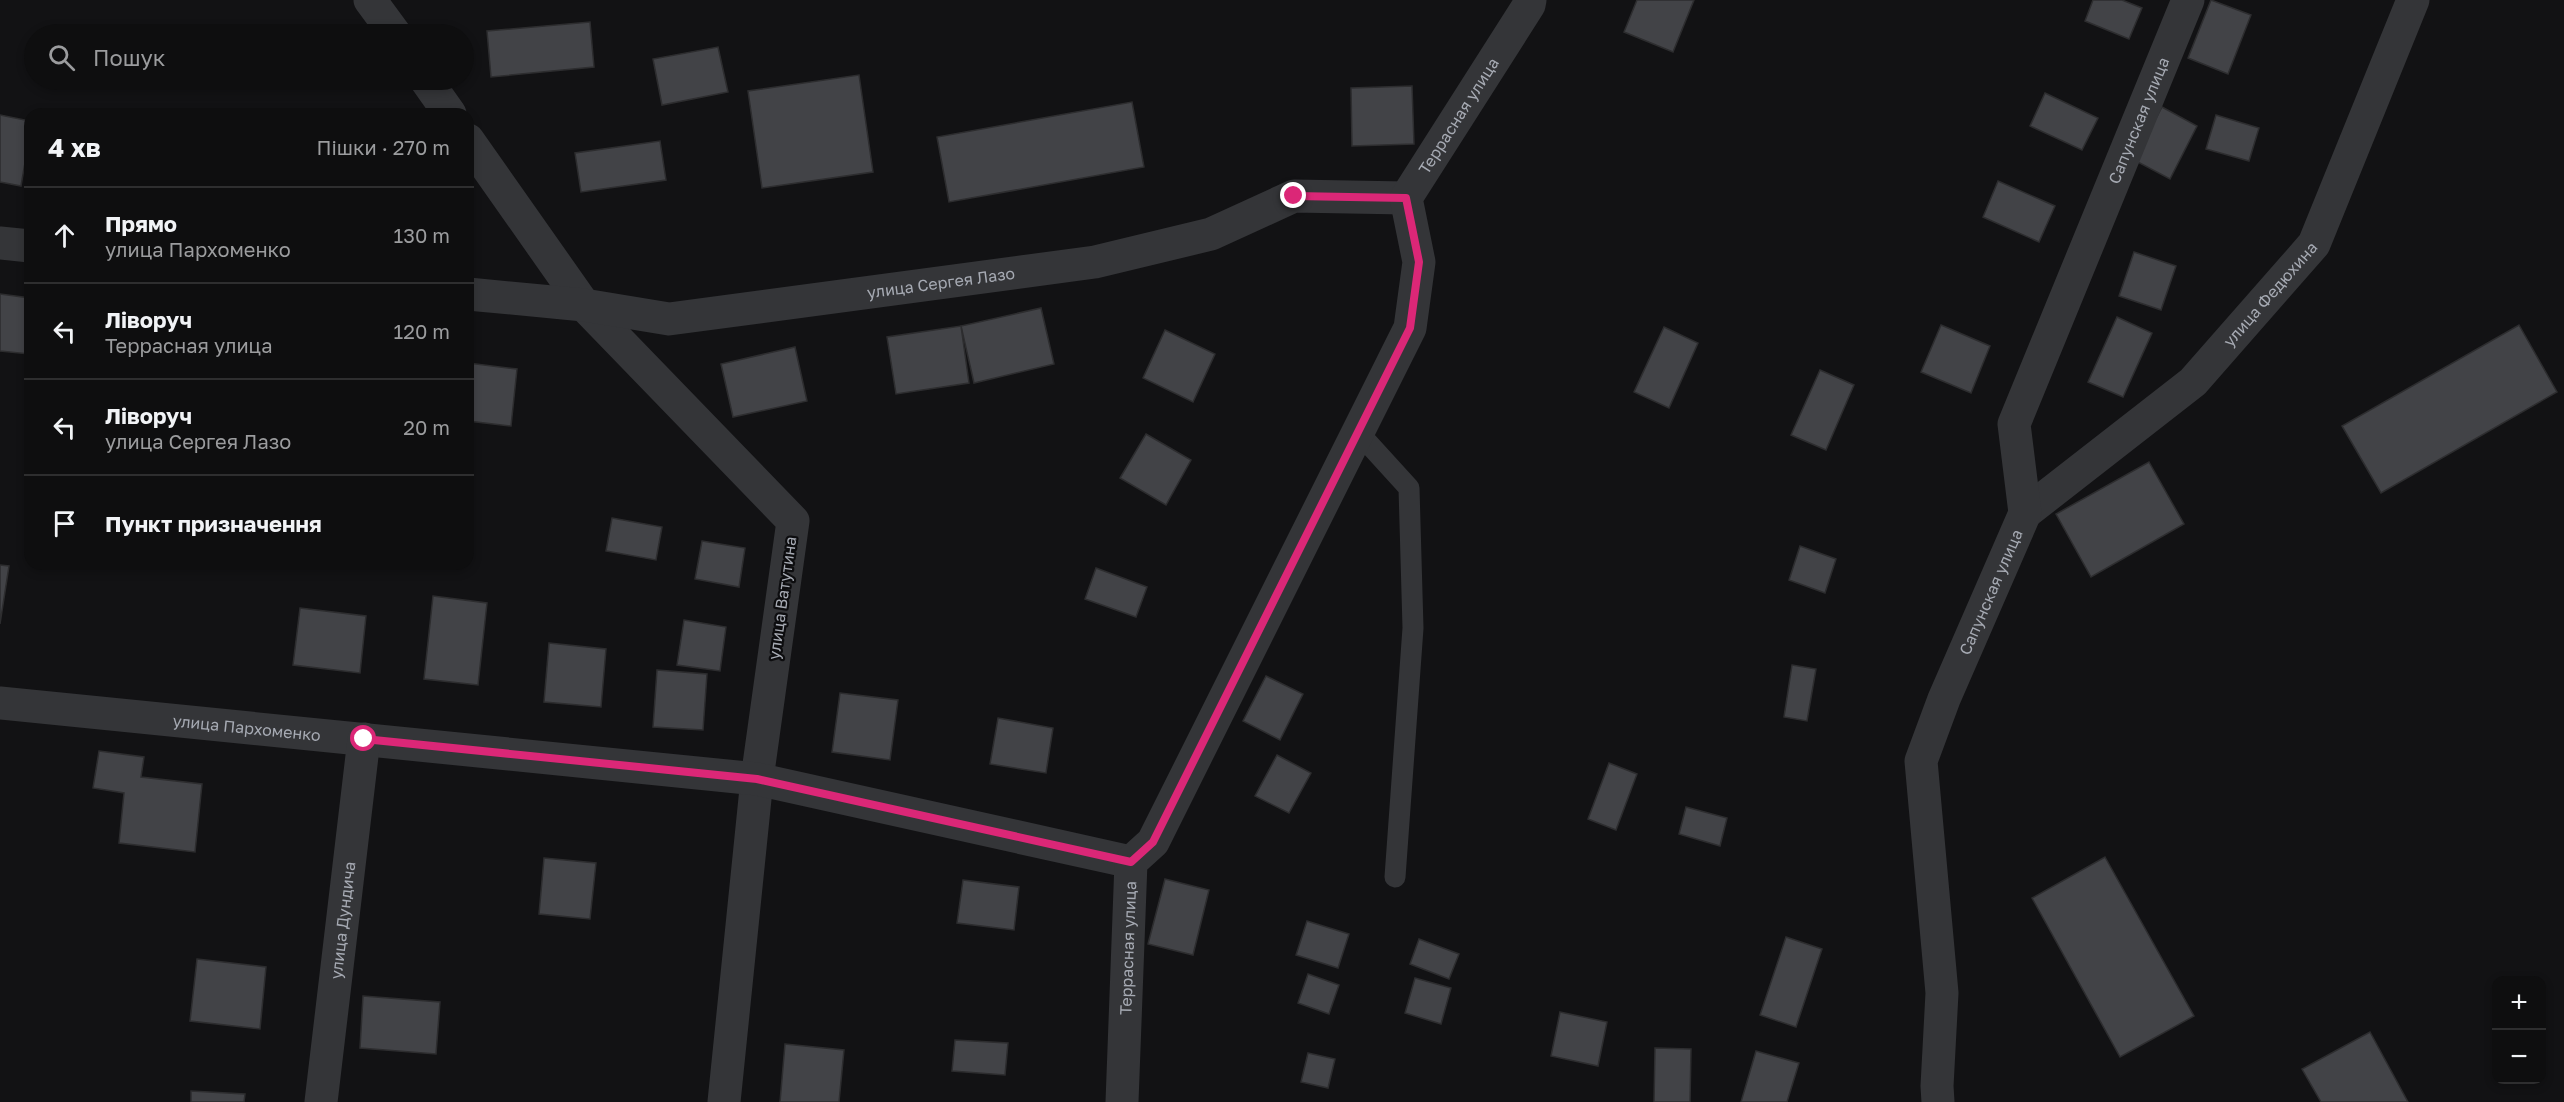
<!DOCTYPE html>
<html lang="uk">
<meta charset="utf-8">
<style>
body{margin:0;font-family:"Golos Text",sans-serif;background:#1c1c1d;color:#f1f3f6}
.controls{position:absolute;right:18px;bottom:18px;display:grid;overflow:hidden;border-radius:12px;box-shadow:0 3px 9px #0003}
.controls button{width:54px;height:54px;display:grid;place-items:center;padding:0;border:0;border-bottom:2px solid #2e2e2f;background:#0e0e0f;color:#f1f3f6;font:30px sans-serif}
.stop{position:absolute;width:18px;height:18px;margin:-14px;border:4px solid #db2777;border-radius:50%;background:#fff}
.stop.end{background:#db2777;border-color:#fff;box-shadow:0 2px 6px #0008}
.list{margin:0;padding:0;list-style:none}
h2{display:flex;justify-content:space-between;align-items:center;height:78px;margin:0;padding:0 24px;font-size:26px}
h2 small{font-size:20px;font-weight:400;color:#9b9c9e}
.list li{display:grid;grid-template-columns:39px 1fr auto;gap:18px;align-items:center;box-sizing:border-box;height:96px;padding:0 24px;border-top:2px solid #2e2e2f}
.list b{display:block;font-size:22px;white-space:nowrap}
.list p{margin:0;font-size:20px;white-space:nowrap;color:#9b9c9e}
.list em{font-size:20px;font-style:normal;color:#9b9c9e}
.icon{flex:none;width:33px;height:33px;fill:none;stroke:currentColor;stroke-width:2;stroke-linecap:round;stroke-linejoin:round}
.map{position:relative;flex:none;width:2564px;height:1102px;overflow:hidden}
.search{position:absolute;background:#0e0e0f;box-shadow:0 3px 9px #0003;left:24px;top:24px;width:450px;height:66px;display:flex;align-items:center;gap:15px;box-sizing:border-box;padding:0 21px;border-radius:33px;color:#9b9c9e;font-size:22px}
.panel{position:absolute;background:#0e0e0f;box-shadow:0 3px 9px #0003;left:24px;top:108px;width:450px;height:462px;border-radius:18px}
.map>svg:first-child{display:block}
.building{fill:#424347;stroke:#2d2d2f;stroke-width:1.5}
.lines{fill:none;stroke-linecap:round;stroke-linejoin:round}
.lane{stroke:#343538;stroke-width:21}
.street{stroke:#343538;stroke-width:33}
.route{stroke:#db2777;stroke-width:8}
.labels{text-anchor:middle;stroke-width:4.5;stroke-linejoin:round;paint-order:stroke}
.street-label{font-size:16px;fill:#a6aab3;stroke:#0d0d0f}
</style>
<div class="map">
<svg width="2564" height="1102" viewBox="0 0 2564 1102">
<rect width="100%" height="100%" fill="#121214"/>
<g class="building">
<path d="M1637,0H1694L1673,52L1624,32Z"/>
<path d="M2093,0H2122L2142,8L2129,39L2085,21Z"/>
<path d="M2211,0L2251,15L2228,74L2188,58Z"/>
<path d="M590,22L594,67L491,77L487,31Z"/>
<path d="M718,47L728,92L662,105L653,59Z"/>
<path d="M859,75L873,172L762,188L748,91Z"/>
<path d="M1412,86L1414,144L1352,146L1351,88Z"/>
<path d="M2045,93L2098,118L2082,150L2030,126Z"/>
<path d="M1132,102L1144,167L949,202L937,137Z"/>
<path d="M2162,107L2197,126L2170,179L2134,160Z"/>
<path d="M0,115L30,121V134L21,186L0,182Z"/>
<path d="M2216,115L2259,128L2249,161L2206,149Z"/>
<path d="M660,141L666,180L581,192L575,153Z"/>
<path d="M1998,181L2055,206L2039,242L1983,217Z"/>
<path d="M2134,252L2176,266L2161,310L2119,296Z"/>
<path d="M0,294L30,298L29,354L0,351Z"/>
<path d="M1041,308L1054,364L974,383L961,326Z"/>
<path d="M2117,317L2152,333L2123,397L2088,382Z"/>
<path d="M1941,325L1990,346L1971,393L1921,372Z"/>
<path d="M2519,325L2557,392L2381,493L2342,426Z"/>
<path d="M961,326L969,383L896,394L887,337Z"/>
<path d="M1664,327L1698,343L1669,408L1634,392Z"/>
<path d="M1165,330L1215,354L1193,402L1143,378Z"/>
<path d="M795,347L807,401L733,417L721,364Z"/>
<path d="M468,363L517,369L511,426L468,421Z"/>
<path d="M1820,370L1854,385L1826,450L1791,435Z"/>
<path d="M1146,434L1191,460L1166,505L1120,478Z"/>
<path d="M2149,462L2184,524L2091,577L2056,514Z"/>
<path d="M612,518L662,527L656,560L606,551Z"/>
<path d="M702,541L745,548L739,587L695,579Z"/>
<path d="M1800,546L1836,559L1825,593L1789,580Z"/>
<path d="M0,565L9,566L0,624Z"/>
<path d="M1096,568L1147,587L1136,617L1085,599Z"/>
<path d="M433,596L487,603L478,685L424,679Z"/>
<path d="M300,608L366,616L360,673L293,665Z"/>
<path d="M684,620L726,627L720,671L677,665Z"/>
<path d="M549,643L606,649L601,707L544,702Z"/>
<path d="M1792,665L1816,669L1807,721L1784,717Z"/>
<path d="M657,670L707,674L703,730L653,727Z"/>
<path d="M1266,676L1303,694L1280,740L1243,721Z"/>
<path d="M840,693L898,700L890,760L832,752Z"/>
<path d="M998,718L1053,728L1046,773L990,764Z"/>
<path d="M99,751L144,757L141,777L202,784L195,852L119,843L124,793L93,788Z"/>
<path d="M1277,755L1311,773L1289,813L1255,796Z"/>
<path d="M1609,763L1637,774L1616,830L1588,819Z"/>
<path d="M1686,807L1727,818L1720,846L1679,834Z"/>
<path d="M2105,857L2194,1016L2120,1057L2032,898Z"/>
<path d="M544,858L596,863L590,919L539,914Z"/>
<path d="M1165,879L1209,890L1193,955L1148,944Z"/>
<path d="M963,880L1019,887L1014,930L957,923Z"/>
<path d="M1307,921L1349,934L1338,968L1296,955Z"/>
<path d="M1786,937L1822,949L1796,1027L1760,1015Z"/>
<path d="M1419,939L1459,954L1449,979L1410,964Z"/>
<path d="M197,959L266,967L260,1029L190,1021Z"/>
<path d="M1308,974L1339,985L1329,1014L1298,1003Z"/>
<path d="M1415,978L1451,988L1441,1024L1405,1013Z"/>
<path d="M363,996L440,1002L436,1054L360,1048Z"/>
<path d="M1560,1012L1607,1022L1598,1066L1551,1056Z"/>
<path d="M2370,1032L2408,1102H2321L2302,1069Z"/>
<path d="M955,1040L1008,1043L1005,1075L952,1071Z"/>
<path d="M785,1044L844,1050L839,1102H780Z"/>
<path d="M1655,1048L1691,1049L1690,1102H1654Z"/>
<path d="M1756,1051L1799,1063L1787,1102H1741Z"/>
<path d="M1308,1053L1335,1059L1328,1088L1301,1082Z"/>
<path d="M191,1091L245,1094L244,1102H191Z"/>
</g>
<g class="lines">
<path class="lane" d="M1358,432L1409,488L1413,628L1395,877"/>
<g class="street">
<path d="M370,0L395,34"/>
<path d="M426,80L450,114"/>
<path d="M468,140L584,305L793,521L757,779L724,1102"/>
<path d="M0,243L30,246"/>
<path id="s1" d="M468,294L584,305L669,319L1095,262L1211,234L1294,196L1406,198"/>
<path id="s2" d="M2025,513L2193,382L2314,244L2413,0"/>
<path id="s3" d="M0,703L757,779L1131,862"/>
<path id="s4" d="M321,1102L364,739"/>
<path id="s5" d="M1122,1102L1131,862L1153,842L1410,328L1419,262L1406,198L1529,5L1530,0"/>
<path id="s6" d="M1938,1102L1937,1086L1942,993L1921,761L1944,699L2025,513L2014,424L2188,0"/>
</g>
</g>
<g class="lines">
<path class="route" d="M364,739L757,779L1131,862L1153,842L1410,328L1419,262L1406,198L1294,196"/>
</g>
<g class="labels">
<g class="street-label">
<text dy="6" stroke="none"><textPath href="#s5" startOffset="1074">Террасная улица</textPath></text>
<text dy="6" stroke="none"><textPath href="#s6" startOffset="1029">Сапунская улица</textPath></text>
<text dy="6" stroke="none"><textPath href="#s1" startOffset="477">улица Сергея Лазо</textPath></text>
<text dy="6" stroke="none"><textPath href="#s2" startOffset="330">улица Федюхина</textPath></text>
<text dy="6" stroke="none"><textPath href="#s6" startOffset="525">Сапунская улица</textPath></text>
<text transform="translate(782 598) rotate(-82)" y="6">улица Ватутина</text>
<text dy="6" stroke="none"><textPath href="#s3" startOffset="248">улица Пархоменко</textPath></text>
<text dy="6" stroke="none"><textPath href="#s4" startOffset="183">улица Дундича</textPath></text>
<text dy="6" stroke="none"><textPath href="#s5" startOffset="154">Террасная улица</textPath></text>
</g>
</g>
</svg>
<div class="controls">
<button>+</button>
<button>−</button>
</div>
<div class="stop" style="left:364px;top:739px"></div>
<div class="stop end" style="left:1294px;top:196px"></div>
<div class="search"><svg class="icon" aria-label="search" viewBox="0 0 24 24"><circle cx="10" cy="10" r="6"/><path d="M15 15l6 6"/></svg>Пошук</div>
<section class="panel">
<h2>4 хв<small>Пішки · 270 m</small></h2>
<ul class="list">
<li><svg class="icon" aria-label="ahead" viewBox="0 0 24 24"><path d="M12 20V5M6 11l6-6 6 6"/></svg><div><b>Прямо</b><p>улица Пархоменко</p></div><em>130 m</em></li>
<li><svg class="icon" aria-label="left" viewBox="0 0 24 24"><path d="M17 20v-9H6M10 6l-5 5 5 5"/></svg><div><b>Ліворуч</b><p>Террасная улица</p></div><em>120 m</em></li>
<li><svg class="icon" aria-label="left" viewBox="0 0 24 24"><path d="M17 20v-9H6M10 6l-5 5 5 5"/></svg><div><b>Ліворуч</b><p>улица Сергея Лазо</p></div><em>20 m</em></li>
<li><svg class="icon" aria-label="arrive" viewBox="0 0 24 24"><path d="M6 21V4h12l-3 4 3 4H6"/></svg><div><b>Пункт призначення</b></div></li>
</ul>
</section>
</div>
